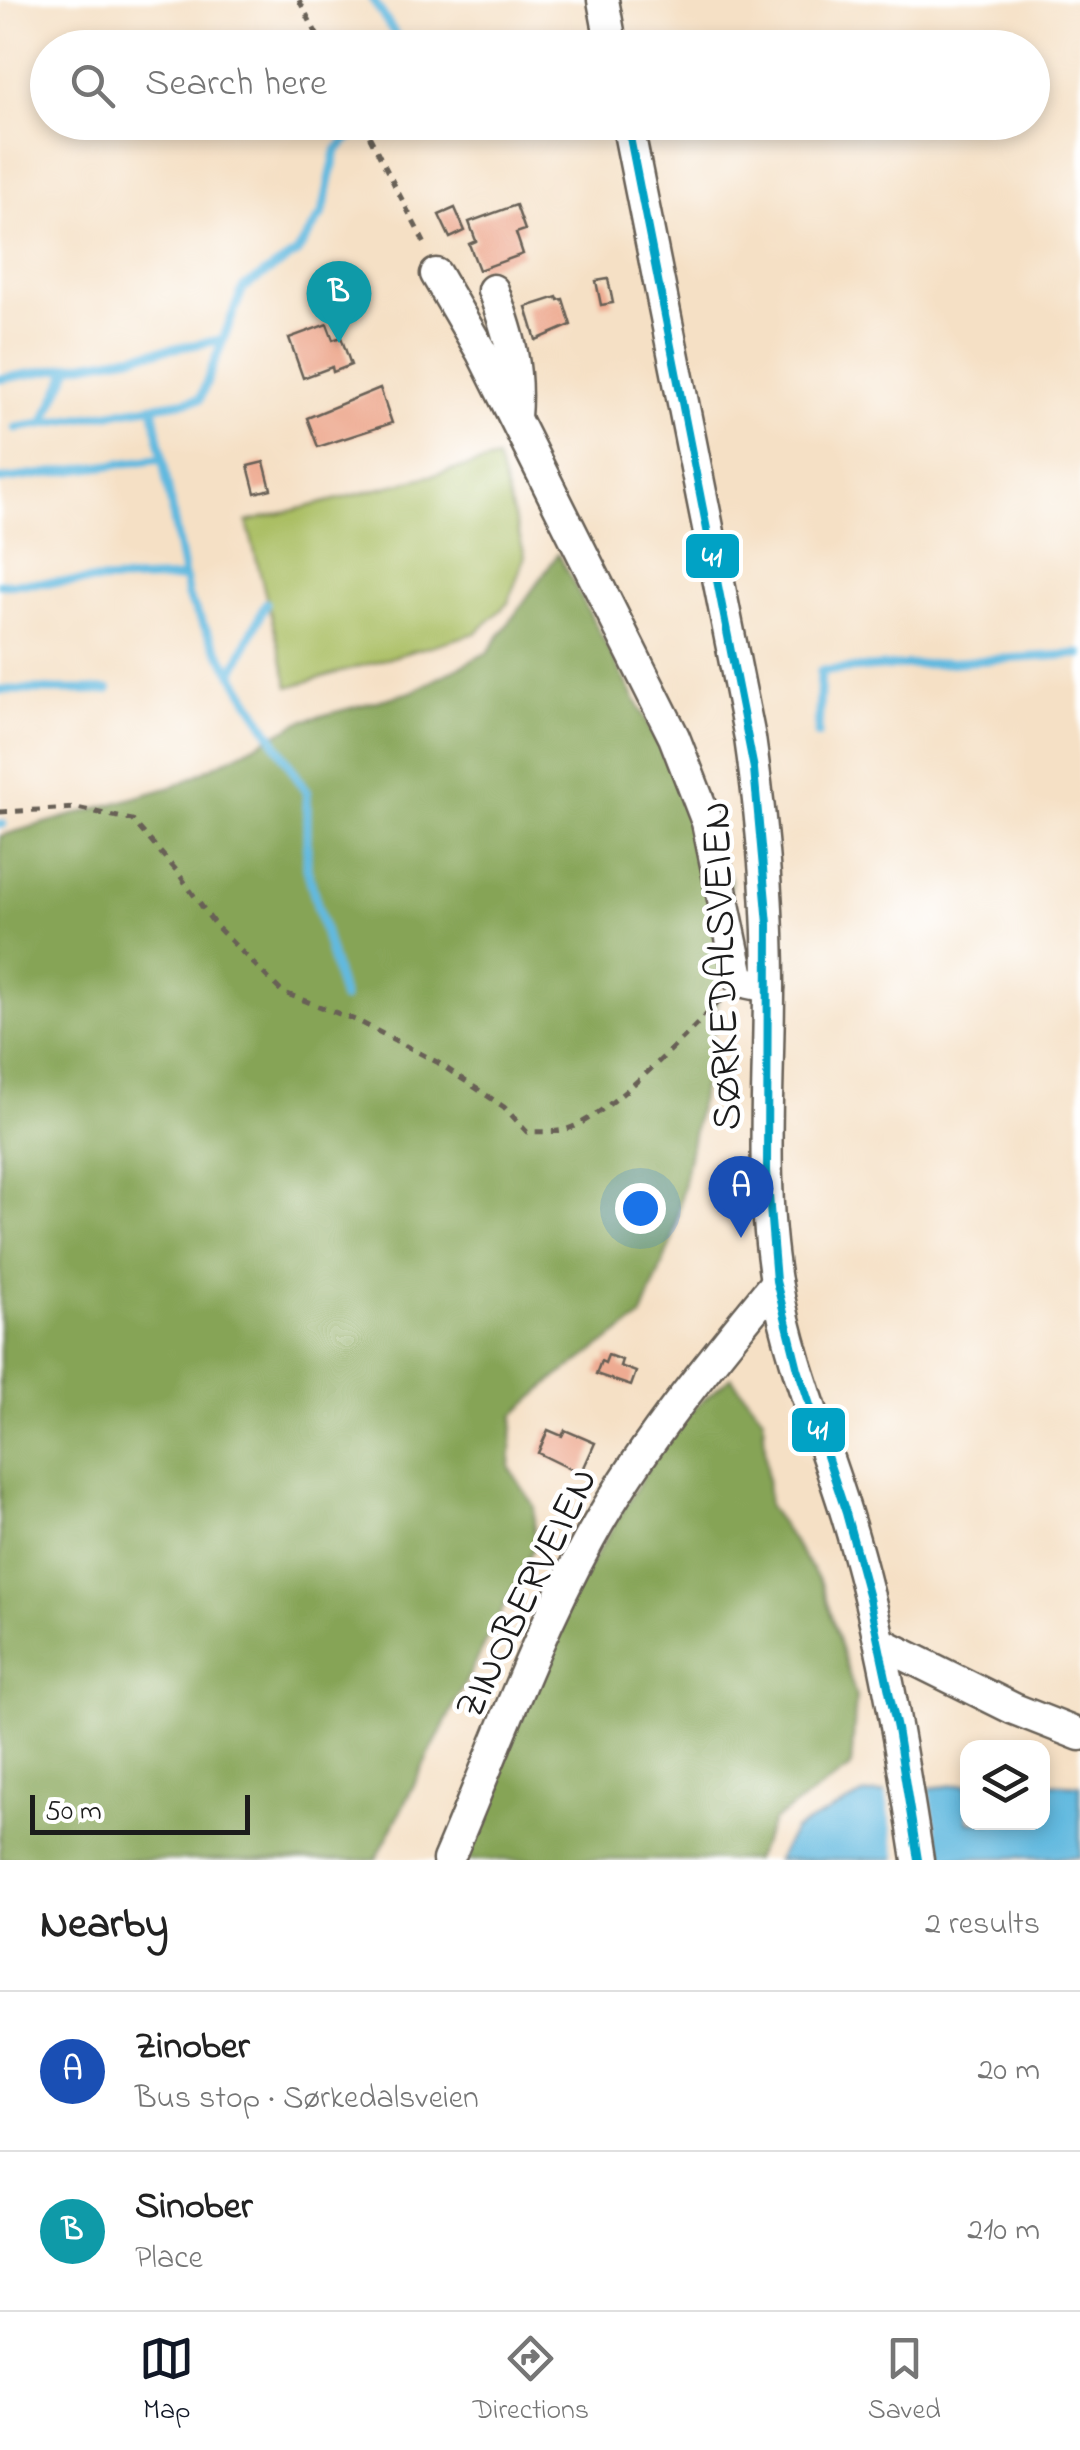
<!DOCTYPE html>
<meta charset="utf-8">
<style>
body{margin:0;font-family:"Indie Flower",sans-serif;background:#f2f2f2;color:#222}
.controls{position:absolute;right:30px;bottom:30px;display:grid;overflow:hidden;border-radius:20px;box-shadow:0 5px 15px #0003}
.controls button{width:90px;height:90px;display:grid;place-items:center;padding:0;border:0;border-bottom:2px solid #e0e0e0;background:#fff;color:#222;font:50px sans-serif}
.scale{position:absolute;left:30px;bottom:25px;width:220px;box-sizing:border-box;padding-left:10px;border:5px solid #1c1c1c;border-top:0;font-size:28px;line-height:35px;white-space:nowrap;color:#1c1c1c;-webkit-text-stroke:8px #fff;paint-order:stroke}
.you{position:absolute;left:640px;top:1208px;width:35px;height:35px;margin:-25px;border:8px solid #fff;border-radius:50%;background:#1a73e8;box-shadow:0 0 0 15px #1a73e833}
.badge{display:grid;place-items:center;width:65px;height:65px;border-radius:50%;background:#111827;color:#fff;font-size:32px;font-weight:700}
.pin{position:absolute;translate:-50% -82px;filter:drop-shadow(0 2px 5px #0008)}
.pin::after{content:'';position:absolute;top:52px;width:35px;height:30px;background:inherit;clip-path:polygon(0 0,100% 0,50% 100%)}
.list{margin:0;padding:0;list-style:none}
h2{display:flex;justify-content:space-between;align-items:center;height:130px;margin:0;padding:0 40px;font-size:42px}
h2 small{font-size:32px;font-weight:400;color:#767676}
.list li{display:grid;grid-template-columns:65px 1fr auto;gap:30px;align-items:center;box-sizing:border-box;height:160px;padding:0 40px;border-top:2px solid #e0e0e0}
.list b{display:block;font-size:38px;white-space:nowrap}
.list p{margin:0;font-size:32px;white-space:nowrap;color:#767676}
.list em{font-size:32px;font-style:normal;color:#767676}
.icon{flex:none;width:55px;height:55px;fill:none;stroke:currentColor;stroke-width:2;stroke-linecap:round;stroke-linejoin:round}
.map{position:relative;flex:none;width:1080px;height:1860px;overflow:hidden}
.search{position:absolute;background:#fff;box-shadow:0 5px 15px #0003;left:30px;right:30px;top:30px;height:110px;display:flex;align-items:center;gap:25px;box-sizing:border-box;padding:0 35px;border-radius:55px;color:#767676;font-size:38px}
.sheet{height:450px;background:#fff}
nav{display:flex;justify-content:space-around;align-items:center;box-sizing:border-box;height:140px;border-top:2px solid #e0e0e0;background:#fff;font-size:28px;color:#767676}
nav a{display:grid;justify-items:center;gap:5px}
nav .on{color:#111827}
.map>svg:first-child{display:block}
.green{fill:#a9bd61;stroke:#626c3e;stroke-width:2.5}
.forest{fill:#86a457;stroke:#51603a;stroke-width:2.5}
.water{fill:#62b9df;stroke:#3f6a7e;stroke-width:2.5}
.pier{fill:#f5e0c5}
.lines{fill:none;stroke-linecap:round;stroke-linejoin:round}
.stream{stroke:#62b9df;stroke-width:9}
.building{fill:#eeab92}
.minor-casing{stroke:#686157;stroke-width:35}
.path{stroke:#686157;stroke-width:5;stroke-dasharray:8 8;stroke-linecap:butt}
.minor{stroke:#fff;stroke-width:30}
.bus-1-casing{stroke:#fff;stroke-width:15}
.bus-1{stroke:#01a2c5;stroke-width:8}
.labels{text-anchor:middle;stroke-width:9;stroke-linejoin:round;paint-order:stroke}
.street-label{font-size:42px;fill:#1c1c1c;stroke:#fff}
.line-badge{stroke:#fff;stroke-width:4}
.badge-label{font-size:28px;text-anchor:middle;font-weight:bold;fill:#fff}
</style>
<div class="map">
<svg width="1080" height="1860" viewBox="0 0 1080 1860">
<rect width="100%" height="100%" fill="#fff"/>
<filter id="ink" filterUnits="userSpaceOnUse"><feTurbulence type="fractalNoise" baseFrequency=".01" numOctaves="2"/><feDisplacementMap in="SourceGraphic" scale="20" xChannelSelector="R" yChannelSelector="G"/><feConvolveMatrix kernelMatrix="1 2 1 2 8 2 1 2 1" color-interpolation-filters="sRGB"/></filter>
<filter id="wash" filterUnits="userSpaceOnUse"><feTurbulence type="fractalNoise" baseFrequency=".0048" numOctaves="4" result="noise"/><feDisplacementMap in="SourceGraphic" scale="40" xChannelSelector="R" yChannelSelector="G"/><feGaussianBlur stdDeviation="2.25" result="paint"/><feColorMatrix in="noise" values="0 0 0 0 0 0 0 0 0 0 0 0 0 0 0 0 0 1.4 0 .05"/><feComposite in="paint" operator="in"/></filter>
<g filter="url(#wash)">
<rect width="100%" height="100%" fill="#f5e0c5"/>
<path class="green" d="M497,459L525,556L508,603L476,633L289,687L247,522Z"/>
<g class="forest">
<path d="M558,554L731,879L715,1023L673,1238L641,1318L557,1377L514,1415L510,1468L534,1506V1547L376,1860H0V836L175,786L302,721L411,692L488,652Z"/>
<path d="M731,1377L763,1417L769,1506L821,1583L856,1697L851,1768L774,1820L754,1860H460L547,1637L674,1424Z"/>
</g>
<path class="water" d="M1043,1783L1080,1785V1857L777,1860L794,1830L863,1795L967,1784L968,1822H1042Z"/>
<path class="pier" d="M928,1783L941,1860H897L885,1788Z"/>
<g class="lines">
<g class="stream">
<path d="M373,0L404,48"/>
<path d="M462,122L493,133L551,122"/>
<path d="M0,379L221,340"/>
<path d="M153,406L188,597L214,644L307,793V868L343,999"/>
<path d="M43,424L71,366"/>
<path d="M16,428L200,399L243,288L297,253L323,212L336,151L353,134"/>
<path d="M0,480L163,458"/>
<path d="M0,584L185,578"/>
<path d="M232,674L266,603"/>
<path d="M0,690H108"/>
<path d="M818,734L821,671L1080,654"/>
<path d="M0,824H3"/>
</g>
</g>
<g id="blocks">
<g class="building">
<path d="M516,205L525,230L516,233L523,254L479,270L469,244L476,241L469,222Z"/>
<path d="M455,208L465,231L450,238L439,215Z"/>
<path d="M608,279L613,303L601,305L596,281Z"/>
<path d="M557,297L558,300L563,299L571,325L536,340L526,307Z"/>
<path d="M327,324L333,340L341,337L351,365L333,372L332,367L303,378L289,338Z"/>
<path d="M380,388L392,423L318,447L307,418Z"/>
<path d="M264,462L271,489L255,493L248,466Z"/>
<path d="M608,1355L622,1360L620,1366L636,1372L631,1386L596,1374L601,1361L605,1363Z"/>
<path d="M548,1430L562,1436L565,1430L595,1443L581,1474L538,1453Z"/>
</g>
</g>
</g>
<g filter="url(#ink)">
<use href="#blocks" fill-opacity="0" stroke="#686157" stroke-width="2.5"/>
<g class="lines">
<defs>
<g id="minor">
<path d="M603,0L612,48"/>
<path d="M627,122L750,738C762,821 769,903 769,987C769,1084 760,1184 776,1281C790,1361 822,1436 846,1513C881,1626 900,1743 918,1860"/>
<path d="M436,274L482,353L674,737L707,822L740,981L769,987"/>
<path d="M493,290C510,337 519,367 515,417"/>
<path d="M881,1643L1014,1709L1080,1735"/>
<path d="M448,1860C494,1753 533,1642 589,1540C640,1446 709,1364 776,1282"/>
</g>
</defs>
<use href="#minor" class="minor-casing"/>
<g class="path">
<path d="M299,0L324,48"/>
<path d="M362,122L427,248"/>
<path d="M0,812L77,808L132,820L176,870L215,925L282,992L358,1021L437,1062L504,1107L527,1132C540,1131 555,1133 567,1129C608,1117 688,1033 720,1001"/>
</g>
<use href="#minor" class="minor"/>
<defs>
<path id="bus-1" d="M627,122L754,769L768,924L767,1171L776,1281L798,1369L846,1513L869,1598L897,1729L918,1860"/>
</defs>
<use href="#bus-1" class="bus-1-casing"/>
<use href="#bus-1" class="bus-1"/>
</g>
</g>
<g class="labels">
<g class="street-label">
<text transform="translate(719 966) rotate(-92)" y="15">SØRKEDALSVEIEN</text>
<text transform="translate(524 1592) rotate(-64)" y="15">ZINOBERVEIEN</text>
</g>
</g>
<g class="line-badge">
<rect x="684" y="532" width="57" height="48" rx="10" fill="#01a2c5"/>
<rect x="790" y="1406" width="57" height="48" rx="10" fill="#01a2c5"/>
</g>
<g class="badge-label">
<text x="712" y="566">41</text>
<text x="818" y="1439">41</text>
</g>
</svg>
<div class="controls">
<button><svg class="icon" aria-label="layers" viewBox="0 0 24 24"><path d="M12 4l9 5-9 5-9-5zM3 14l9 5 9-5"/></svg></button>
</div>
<div class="scale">50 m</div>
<div class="you"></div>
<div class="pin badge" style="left:741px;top:1238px;background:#1a4fb4">A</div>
<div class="pin badge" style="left:339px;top:343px;background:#0f9aa8">B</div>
<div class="search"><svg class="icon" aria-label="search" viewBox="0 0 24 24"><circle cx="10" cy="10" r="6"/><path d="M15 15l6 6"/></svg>Search here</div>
</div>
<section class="sheet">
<h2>Nearby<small>2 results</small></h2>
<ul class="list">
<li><span class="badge" style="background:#1a4fb4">A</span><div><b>Zinober</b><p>Bus stop · Sørkedalsveien</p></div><em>20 m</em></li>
<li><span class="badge" style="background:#0f9aa8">B</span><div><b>Sinober</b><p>Place</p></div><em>210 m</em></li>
</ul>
</section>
<nav>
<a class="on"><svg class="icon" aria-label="map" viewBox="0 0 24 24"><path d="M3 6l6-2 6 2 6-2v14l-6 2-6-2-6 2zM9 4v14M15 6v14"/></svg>Map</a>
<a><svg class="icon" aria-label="directions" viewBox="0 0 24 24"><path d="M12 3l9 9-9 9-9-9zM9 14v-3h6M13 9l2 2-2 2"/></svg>Directions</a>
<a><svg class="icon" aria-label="saved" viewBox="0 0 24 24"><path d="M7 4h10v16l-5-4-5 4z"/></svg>Saved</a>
</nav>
